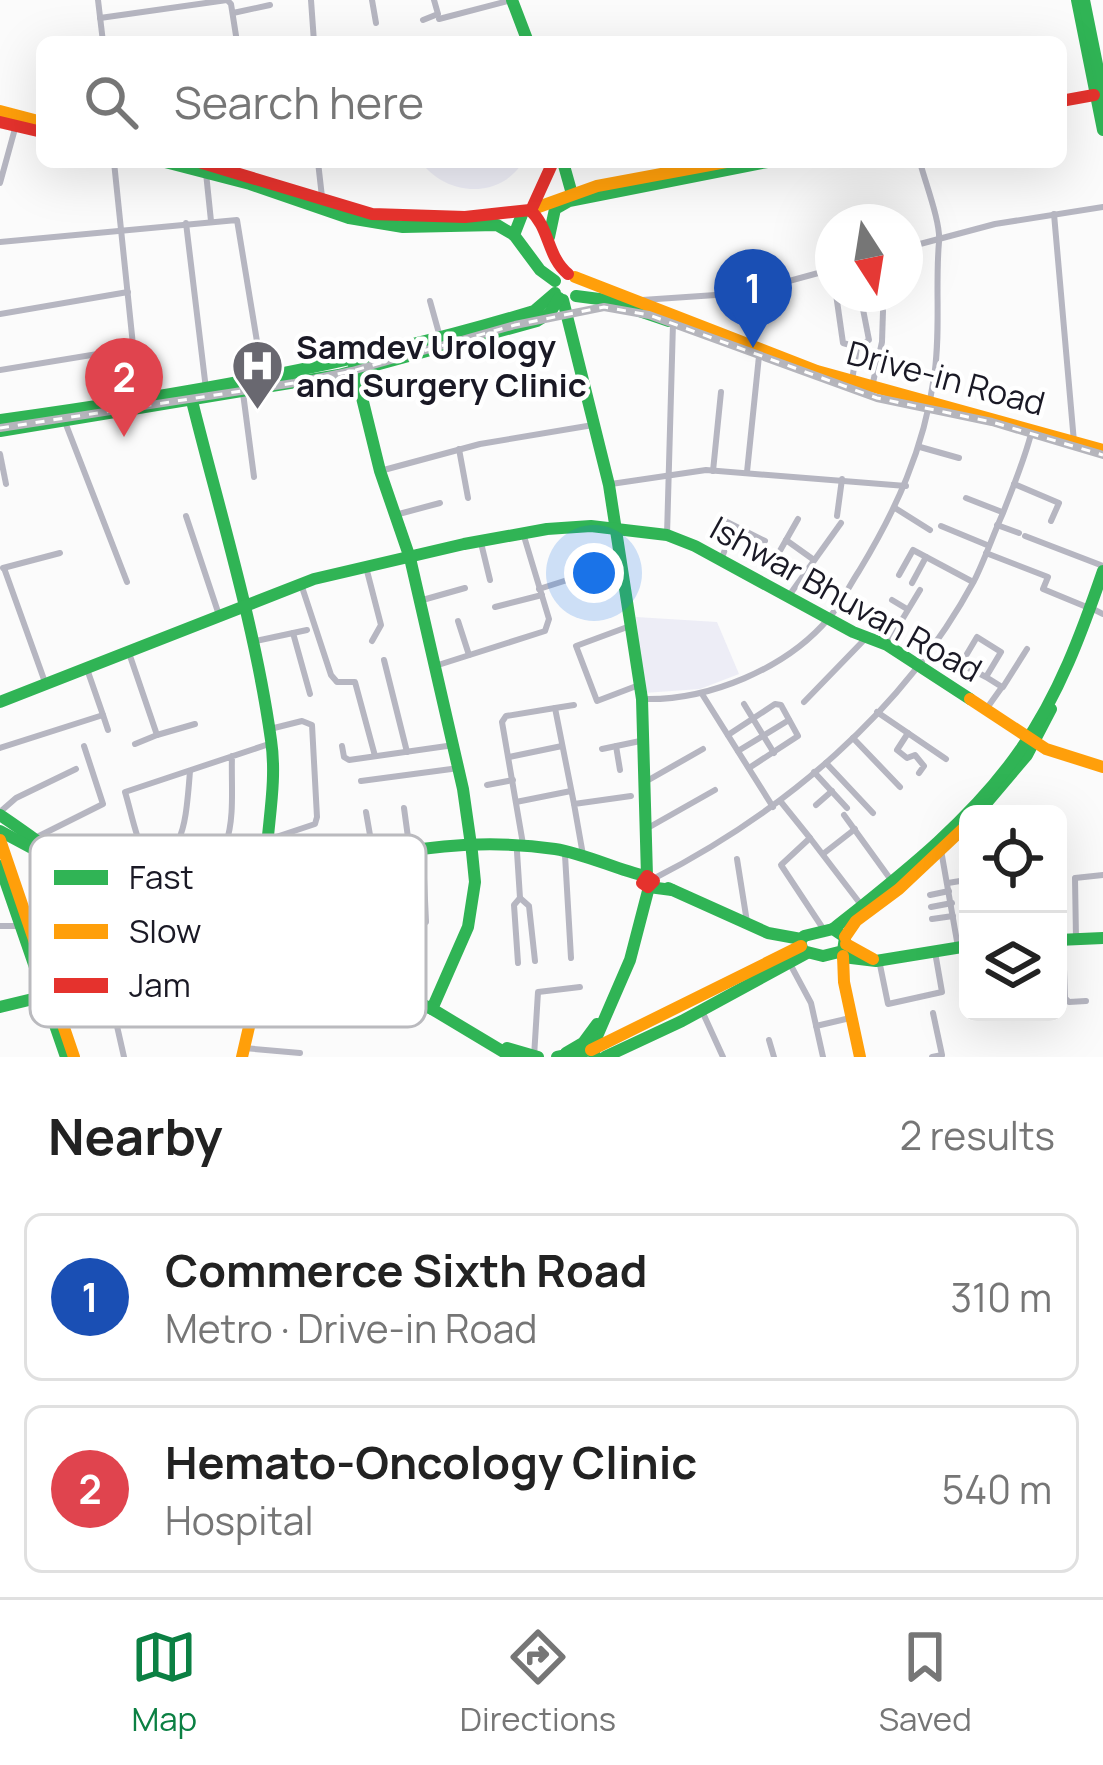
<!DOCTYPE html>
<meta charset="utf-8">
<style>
body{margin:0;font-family:Manrope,sans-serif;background:#f6f6f6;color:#222}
.controls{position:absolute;right:36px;bottom:36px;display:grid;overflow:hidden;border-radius:18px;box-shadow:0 12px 48px #0002}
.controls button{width:108px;height:108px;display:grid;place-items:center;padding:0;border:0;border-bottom:3px solid #e0e0e0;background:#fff;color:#222;font:60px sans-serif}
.compass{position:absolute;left:815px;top:204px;width:108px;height:108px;border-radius:50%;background:#fff;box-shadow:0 12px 48px #0002;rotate:168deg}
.you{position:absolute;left:594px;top:573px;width:42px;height:42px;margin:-30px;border:9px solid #fff;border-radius:50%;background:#1a73e8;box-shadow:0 0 0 18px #1a73e833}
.badge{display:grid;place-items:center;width:78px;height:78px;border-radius:50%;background:#0b8043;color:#fff;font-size:39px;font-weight:700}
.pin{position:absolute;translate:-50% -99px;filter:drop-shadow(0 3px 6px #0008)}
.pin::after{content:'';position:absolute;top:63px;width:42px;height:36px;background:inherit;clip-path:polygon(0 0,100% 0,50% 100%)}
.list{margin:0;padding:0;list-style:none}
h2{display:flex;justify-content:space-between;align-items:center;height:156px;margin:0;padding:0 48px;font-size:51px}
h2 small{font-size:39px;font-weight:400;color:#767676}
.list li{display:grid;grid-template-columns:78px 1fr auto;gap:36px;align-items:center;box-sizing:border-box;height:168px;margin:0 24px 24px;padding:0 24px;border:3px solid #e0e0e0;border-radius:18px}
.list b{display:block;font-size:45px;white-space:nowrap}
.list p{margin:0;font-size:39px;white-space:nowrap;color:#767676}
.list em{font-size:39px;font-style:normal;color:#767676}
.icon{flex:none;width:66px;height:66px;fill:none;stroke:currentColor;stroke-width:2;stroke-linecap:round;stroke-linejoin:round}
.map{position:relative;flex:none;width:1103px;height:1057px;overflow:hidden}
.search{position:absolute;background:#fff;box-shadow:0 12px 48px #0002;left:36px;right:36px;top:36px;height:132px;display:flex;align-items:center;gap:30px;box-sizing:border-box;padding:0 42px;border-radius:18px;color:#767676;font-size:45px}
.sheet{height:540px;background:#fff}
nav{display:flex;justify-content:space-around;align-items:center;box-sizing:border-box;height:168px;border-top:3px solid #e0e0e0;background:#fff;font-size:33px;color:#767676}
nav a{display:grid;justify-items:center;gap:6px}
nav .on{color:#0b8043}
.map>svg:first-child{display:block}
.green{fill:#ededf6}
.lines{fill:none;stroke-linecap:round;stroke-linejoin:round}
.street{stroke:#b6b6c1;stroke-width:6}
.fast{stroke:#30b455;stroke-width:12}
.slow{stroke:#ff9f0a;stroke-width:12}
.jam{stroke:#e5322d;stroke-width:12}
.rail-casing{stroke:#b5b5bc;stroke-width:8}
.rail{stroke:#fff;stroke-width:3;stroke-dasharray:9;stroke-linecap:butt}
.labels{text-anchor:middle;stroke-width:9;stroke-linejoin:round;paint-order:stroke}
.poi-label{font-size:33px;font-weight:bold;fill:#1a1925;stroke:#fff;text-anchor:start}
.street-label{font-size:33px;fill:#1a1925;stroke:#fff}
.key{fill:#fff;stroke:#bababe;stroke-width:3}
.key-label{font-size:33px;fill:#1a1925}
</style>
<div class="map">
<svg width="1103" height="1057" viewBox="0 0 1103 1057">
<rect width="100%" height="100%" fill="#fbfbfb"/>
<g class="green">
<path d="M421,162H523C499,200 446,196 421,162Z"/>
<path d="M636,617L717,622L739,674L700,689L644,693Z"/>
</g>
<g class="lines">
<g class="street">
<path d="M98,0L103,42"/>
<path d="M311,0L314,42"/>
<path d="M372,0L376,23"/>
<path d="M233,13L270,5"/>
<path d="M100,18L227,0L231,4L237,42"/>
<path d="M439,19L512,0"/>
<path d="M423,20L438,14L434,0"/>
<path d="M114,162L139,403"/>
<path d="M318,162L322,197"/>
<path d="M206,173L211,221"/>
<path d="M0,183L16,125"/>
<path d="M1054,214L1074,442"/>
<path d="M186,223L206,389"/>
<path d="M0,242L237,220L263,378"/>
<path d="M905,248L995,224L1103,207"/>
<path d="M836,294L843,343L857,347L852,381"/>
<path d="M642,300L745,293L833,269"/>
<path d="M430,301L440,337"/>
<path d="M0,314L128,292"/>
<path d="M857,347L869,340L860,294"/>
<path d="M0,370L134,348"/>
<path d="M872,387L882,342L883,311"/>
<path d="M243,393L254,477"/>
<path d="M65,422L127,582"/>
<path d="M920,447L959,458"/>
<path d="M459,449L468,498"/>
<path d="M0,454L6,484"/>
<path d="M380,471L480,444L593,425"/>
<path d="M713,471L721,392"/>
<path d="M747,472L759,356"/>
<path d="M611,484L706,470L906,486"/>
<path d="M1014,484L1059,503L1051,521"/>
<path d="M966,498L1002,512"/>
<path d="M895,508L930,530"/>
<path d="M395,515L440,503"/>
<path d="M186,516L219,615"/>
<path d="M837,516L842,479"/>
<path d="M719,518L765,541"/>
<path d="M997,525L1019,533"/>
<path d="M941,526L987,545"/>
<path d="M667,535L673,323"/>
<path d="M1025,536L1103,566"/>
<path d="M786,540L814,560"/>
<path d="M481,543L490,580"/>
<path d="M986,553L1048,577L1043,589L1089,608"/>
<path d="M777,556L798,519"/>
<path d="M721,560L734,526"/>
<path d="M366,567L381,625L372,641"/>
<path d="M3,568L60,553"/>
<path d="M4,568L46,685"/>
<path d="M899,575L913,550L973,582"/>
<path d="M912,583L926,557"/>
<path d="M301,584L331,675L337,682H355L375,756"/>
<path d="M539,589L583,575"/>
<path d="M788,597L841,523"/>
<path d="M892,600L907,609"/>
<path d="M419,601L465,588"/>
<path d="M495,607L542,595"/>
<path d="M1095,610L1103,614"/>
<path d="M458,621L469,655"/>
<path d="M630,626L576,646L597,701L639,685"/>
<path d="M293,633L307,630"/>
<path d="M251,642L293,633L310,694"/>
<path d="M888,643L920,590"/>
<path d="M129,653L157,735L195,724"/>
<path d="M384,660L407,752"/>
<path d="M435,666L545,631L549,619L523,533"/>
<path d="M986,677L961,664L977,637L1001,652L986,677L1002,687L987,708"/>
<path d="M1003,687L1027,649"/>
<path d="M702,694L773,807"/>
<path d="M642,699C708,701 786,669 829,618C841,604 849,586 859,571C896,510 924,449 934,377C941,332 935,286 939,242C941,223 925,182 920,162"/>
<path d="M804,702L866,638"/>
<path d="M744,704L774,753"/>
<path d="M555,708L574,705"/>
<path d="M877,712L946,759"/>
<path d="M103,715L108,730"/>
<path d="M908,733L897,750L907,758L915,755L924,766L919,773"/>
<path d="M728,735L775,704L781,705L798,736L749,768"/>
<path d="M853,738L900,787"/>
<path d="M135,744L157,735"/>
<path d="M342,746L344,757L349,760L454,745"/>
<path d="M616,746L620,770"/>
<path d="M0,748L103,715L87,669"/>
<path d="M602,749L645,740"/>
<path d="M738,751L789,720"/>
<path d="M232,756C231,784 235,817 226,843C216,872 168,885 147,857C136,841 131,811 125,792L272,743"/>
<path d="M509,757L562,746"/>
<path d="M826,763L873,813"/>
<path d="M814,772L847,808"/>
<path d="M361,781L459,768"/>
<path d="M645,782L703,749"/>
<path d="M487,785L513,780"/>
<path d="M516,802L571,791"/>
<path d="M781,802L810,838"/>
<path d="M816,805L832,791"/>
<path d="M404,808L410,852"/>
<path d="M0,812L16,798L76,769"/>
<path d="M366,812L374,858"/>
<path d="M844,815L891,880"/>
<path d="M646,829L715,790"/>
<path d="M37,837L103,804L84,746"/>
<path d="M270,839L315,824L317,817L312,725L302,721L270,729"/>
<path d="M523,844L502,722L506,716L555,708L574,804"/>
<path d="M941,850L958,947"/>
<path d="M517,852L520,898L514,905L518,963"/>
<path d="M823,854L855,829"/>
<path d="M565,855L571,958"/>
<path d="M583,855L574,804L631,796"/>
<path d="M423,856L426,922"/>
<path d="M737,859L747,922"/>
<path d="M653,879C784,812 903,712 974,581C985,559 993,535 1003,513C1013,487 1024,461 1031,434"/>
<path d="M948,883L966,880"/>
<path d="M108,892C179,844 183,863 190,771"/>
<path d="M930,895L949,891"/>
<path d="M520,898L529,906L535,961"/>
<path d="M931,907L952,903"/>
<path d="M932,919L953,916"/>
<path d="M0,926H22"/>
<path d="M824,930L781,865L810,838L862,906"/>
<path d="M1076,939L1075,878L1103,875"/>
<path d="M1063,940L1065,998L1069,1002L1086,1001"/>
<path d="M879,960L888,1004L942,992L935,952"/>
<path d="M789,962L811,1003L823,1057"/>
<path d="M378,977L382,932L378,862"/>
<path d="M107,982L124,1057"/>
<path d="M702,1011L723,1057"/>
<path d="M816,1026L850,1018"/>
<path d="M769,1040L774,1057"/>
<path d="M244,1048L300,1053"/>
<path d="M534,1057L538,992L580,987"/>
<path d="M932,1057L942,1055L933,1013"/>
</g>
<g class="fast">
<path d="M512,0L528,42"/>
<path d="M1077,0L1103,130"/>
<path d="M1084,0L1103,94"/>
<path d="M165,162L250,184L349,218L403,227L497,225L514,235"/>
<path d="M563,162L572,194"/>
<path d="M523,212L514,235L540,270L555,281"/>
<path d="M549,237L555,209L569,201L767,162"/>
<path d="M576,296L607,300L669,321"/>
<path d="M563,300L609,485L642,699L647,876"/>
<path d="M353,361L380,471L410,558L463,789L472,852L475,882L468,927L432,1009"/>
<path d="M191,397C219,510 255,625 271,740C279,793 261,845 267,897"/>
<path d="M0,420C181,395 359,364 534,311L555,293"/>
<path d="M0,431L339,375L537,321L550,313L559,298"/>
<path d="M0,702L314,579L464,544L547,529L591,526L667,535L695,546L853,632L887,645L970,699"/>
<path d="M977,814L1027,755L1051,709"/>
<path d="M0,815C72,863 140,928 232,910"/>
<path d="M0,831L69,868"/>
<path d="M0,866L66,1057"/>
<path d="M668,888L768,933L801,939"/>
<circle cx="245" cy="916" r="14"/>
<path d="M246,902C339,857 452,834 555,849C586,854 615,869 645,876"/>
<path d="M187,921L235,927"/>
<path d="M833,929C901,875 971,821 1021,749C1059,695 1082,632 1103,571"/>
<path d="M833,929L845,937L843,951L823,956L803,951L800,942L804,936Z"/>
<path d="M206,936L241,930L352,972L432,1009L512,1057"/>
<path d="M1058,940L1103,938"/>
<path d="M843,957L876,961L968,946"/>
<path d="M0,1007L124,977L207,936"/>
<path d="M507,1048L538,1057"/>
<path d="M591,1050L630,960L649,887L672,890"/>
<path d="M566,1053L583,1043L597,1024"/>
<path d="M557,1057L591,1050L596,1057"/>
<path d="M605,1057L682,1021L807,953"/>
</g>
<g class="slow">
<path d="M0,111L42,122"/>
<path d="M530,210L597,186L726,162"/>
<path d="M575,277L817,371L1103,450"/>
<path d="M970,699L1046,749L1103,767"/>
<path d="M0,840L74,1057"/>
<path d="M259,910L270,895"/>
<path d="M259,916L271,938L281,942"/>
<path d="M845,937L856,921L899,889L968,824"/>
<path d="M846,944L873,959"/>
<path d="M843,956L844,982L860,1057"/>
<path d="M591,1050L801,946"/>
<path d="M242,1057L261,975V939"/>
</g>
<g class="jam">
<path d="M1061,101L1094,95"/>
<path d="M0,122L42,132"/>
<path d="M199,162L372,214L465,217L530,210C550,228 547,257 568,274"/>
<path d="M533,206L553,162"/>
<path d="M647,876L654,881L648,887L642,883Z"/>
</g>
<defs>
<path id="rail" d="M0,428L294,383L352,371L515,325L604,307L649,315L877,398L992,422L1103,455"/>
</defs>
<use href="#rail" class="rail-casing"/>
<use href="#rail" class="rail"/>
</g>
<defs>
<symbol id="hospital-pin" viewBox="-11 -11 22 30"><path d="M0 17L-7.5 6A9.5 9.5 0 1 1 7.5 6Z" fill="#696870" stroke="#fff"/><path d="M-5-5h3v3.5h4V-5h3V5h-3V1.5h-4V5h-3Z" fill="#fff"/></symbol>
</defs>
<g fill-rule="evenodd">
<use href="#hospital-pin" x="228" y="336" width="59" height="81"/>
</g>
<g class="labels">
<g class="poi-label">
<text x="296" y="359">Samdev Urology<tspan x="296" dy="38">and Surgery Clinic</tspan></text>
</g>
<g class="street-label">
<text transform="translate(946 378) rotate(15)" y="12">Drive-in Road</text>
<text transform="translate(846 599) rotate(29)" y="12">Ishwar Bhuvan Road</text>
</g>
</g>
<rect x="30" y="835" width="396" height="192" rx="18" class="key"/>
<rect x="54" y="870" width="54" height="15" fill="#30b455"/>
<rect x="54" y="924" width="54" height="15" fill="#ff9f0a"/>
<rect x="54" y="978" width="54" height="15" fill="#e5322d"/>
<g class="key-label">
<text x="129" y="889">Fast</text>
<text x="129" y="943">Slow</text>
<text x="129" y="997">Jam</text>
</g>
</svg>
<div class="controls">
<button><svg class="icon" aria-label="locate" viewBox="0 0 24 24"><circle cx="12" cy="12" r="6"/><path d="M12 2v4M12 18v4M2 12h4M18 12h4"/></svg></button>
<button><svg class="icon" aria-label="layers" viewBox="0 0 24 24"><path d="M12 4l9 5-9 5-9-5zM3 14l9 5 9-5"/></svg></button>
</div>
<svg class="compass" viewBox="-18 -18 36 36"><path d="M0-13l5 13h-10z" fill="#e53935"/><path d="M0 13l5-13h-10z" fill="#767676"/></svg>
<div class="you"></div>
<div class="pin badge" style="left:753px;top:348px;background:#1a4fb4">1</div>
<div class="pin badge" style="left:124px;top:437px;background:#e0444e">2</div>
<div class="search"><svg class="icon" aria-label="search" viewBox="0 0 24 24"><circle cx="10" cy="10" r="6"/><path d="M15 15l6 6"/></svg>Search here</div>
</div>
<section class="sheet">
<h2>Nearby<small>2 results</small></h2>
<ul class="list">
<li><span class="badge" style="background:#1a4fb4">1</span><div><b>Commerce Sixth Road</b><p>Metro · Drive-in Road</p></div><em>310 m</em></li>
<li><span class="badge" style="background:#e0444e">2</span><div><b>Hemato-Oncology Clinic</b><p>Hospital</p></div><em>540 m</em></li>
</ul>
</section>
<nav>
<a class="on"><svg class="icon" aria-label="map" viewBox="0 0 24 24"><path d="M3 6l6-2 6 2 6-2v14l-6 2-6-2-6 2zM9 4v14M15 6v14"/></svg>Map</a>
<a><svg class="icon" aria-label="directions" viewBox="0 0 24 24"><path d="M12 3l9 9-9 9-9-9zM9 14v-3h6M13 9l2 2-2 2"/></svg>Directions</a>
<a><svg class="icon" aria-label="saved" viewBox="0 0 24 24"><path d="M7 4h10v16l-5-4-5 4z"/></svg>Saved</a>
</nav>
